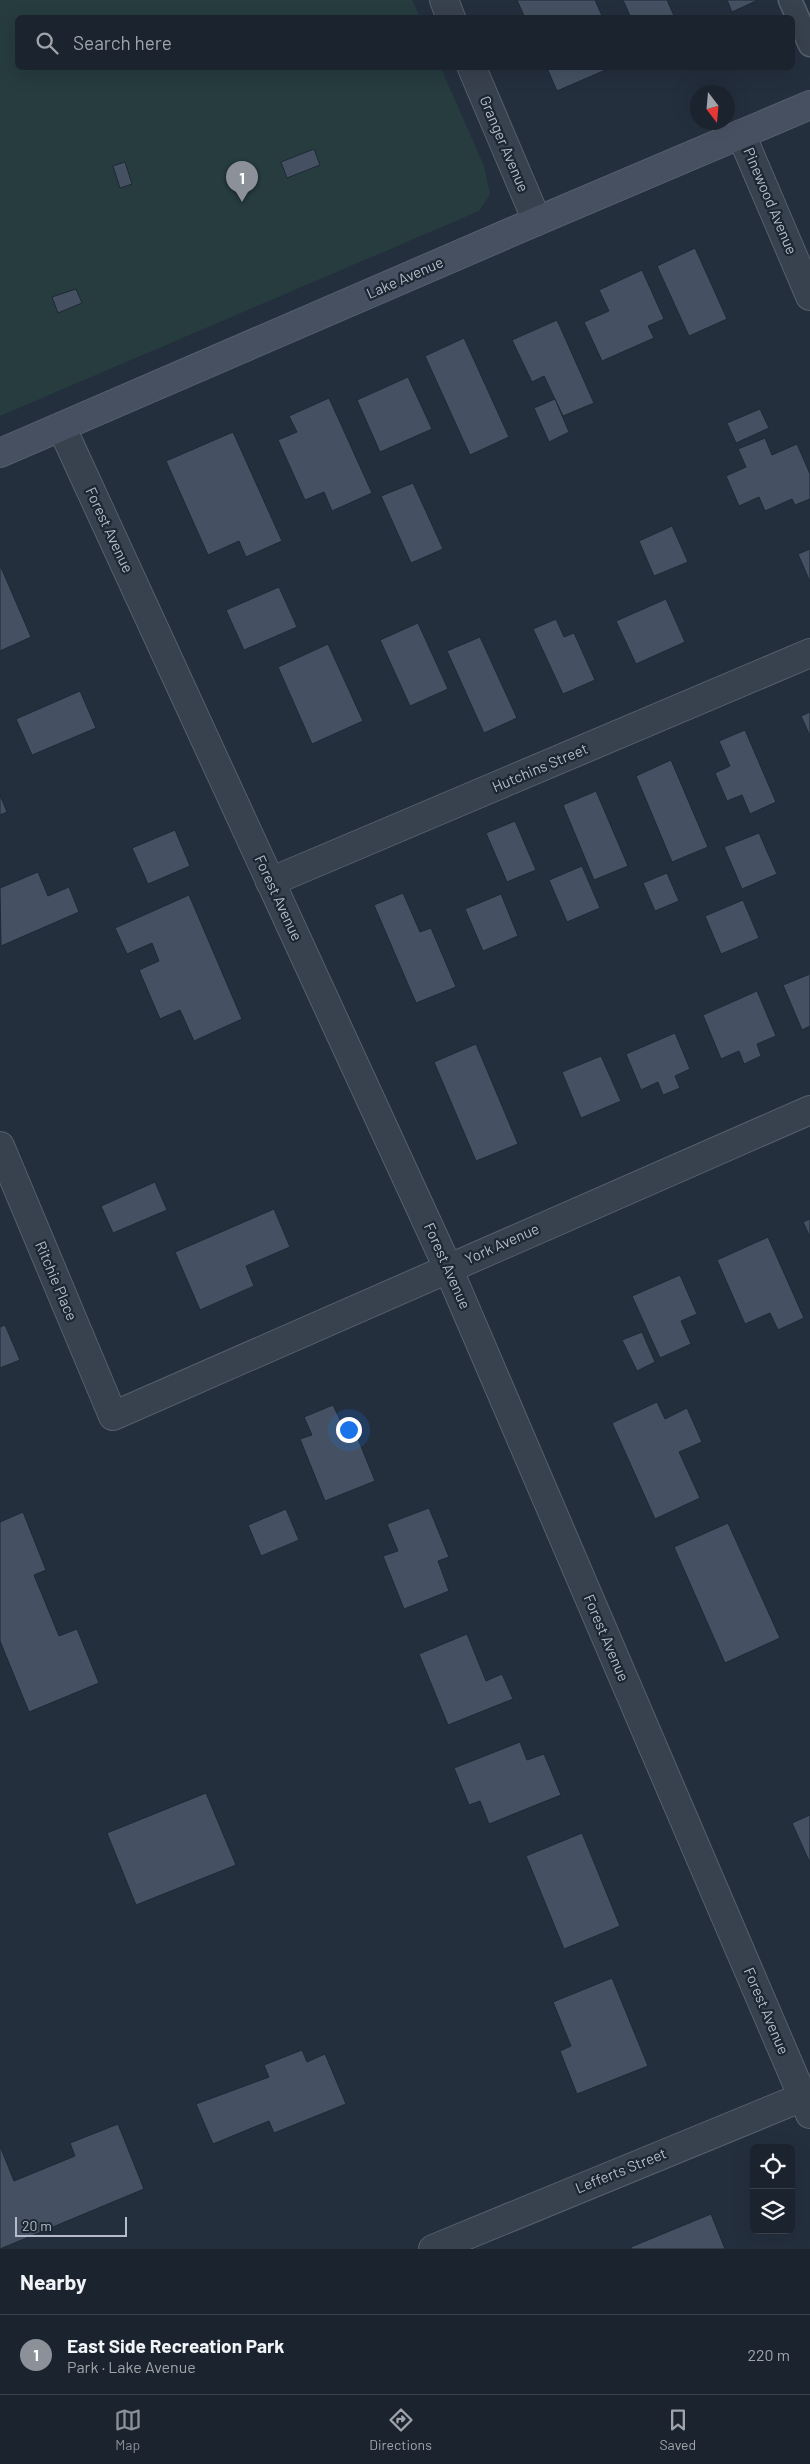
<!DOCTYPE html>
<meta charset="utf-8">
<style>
body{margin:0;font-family:Barlow,sans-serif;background:#282f3a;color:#f1f3f6}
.controls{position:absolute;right:15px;bottom:15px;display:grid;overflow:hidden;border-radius:8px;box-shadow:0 5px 20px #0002}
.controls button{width:45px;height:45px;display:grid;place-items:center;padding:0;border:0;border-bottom:1px solid #39404a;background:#1b232e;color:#f1f3f6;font:25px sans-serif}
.compass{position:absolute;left:690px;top:85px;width:45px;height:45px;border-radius:50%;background:#1b232e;box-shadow:0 5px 20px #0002;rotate:164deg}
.scale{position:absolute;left:15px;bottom:12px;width:112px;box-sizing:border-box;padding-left:5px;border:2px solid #b4bcc9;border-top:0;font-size:14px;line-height:18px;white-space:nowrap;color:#b4bcc9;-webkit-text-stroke:4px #1d2633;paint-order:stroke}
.you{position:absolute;left:348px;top:1429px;width:18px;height:18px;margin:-12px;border:4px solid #fff;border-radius:50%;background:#1a73e8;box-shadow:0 0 0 8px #1a73e833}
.badge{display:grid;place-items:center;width:32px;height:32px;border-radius:50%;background:#8c9099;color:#fff;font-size:16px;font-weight:700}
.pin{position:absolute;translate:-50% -41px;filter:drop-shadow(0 1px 2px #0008)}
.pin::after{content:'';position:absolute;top:26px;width:18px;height:15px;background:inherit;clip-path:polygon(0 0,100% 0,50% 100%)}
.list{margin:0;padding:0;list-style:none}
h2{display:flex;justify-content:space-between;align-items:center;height:65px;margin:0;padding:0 20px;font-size:21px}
h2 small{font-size:16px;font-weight:400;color:#a0a4aa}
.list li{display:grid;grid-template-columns:32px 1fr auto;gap:15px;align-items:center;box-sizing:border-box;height:80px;padding:0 20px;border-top:1px solid #39404a}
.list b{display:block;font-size:19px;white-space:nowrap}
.list p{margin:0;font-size:16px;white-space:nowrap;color:#a0a4aa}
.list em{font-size:16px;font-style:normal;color:#a0a4aa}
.icon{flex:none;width:28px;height:28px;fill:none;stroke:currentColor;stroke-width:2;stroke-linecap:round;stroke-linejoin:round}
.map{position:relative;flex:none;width:810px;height:2249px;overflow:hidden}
.search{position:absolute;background:#1b232e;box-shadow:0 5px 20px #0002;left:15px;right:15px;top:15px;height:55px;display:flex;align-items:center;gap:12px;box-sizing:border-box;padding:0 18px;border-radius:8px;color:#a0a4aa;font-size:19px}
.sheet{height:145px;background:#1b232e}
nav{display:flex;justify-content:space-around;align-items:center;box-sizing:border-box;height:70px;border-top:1px solid #39404a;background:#1b232e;font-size:14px;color:#a0a4aa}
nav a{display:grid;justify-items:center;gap:2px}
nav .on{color:#8c9099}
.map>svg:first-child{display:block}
.green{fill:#263c3f}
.building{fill:#455162;stroke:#1f2835}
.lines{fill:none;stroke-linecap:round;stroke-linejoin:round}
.lane-casing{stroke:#565f6c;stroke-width:25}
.street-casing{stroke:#565f6c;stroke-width:30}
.secondary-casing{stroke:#565f6c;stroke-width:30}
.lane{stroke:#38414e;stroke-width:22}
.street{stroke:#38414e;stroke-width:28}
.secondary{stroke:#465061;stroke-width:28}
.labels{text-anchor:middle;stroke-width:4.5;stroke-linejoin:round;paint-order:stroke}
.street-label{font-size:15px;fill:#b4bcc9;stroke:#1d2633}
</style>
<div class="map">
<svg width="810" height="2249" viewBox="0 0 810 2249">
<rect width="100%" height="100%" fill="#242f3e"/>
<path class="green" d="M0,0H412L420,17L18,18V68H441L484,166L490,194L479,211L0,416Z"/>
<g class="building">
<path d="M517,0H595L603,18H525Z"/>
<path d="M623,0H667L675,18H631Z"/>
<path d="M727,0H758L732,12Z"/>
<path d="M547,68H610L557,91Z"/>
<path d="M314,149L320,165L287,178L281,162Z"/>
<path d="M125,162L132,184L120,188L113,166Z"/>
<path d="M695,248L727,319L689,336L657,266Z"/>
<path d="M642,270L664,319L648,326L654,338L602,361L584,322L609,311L599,290Z"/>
<path d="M76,289L82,303L58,313L52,297Z"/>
<path d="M557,320L594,403L563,416L544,376L532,382L512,340Z"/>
<path d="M464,338L509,437L470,455L425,356Z"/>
<path d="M408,377L432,429L380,452L357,400Z"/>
<path d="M329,398L372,493L332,511L324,492L305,500L278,440L297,432L289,416Z"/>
<path d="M555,399L569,432L549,442L534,408Z"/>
<path d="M760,409L769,428L736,443L727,423Z"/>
<path d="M233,432L282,541L246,557L239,541L208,555L166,461Z"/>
<path d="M765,438L772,455L797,444L810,474V499L795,505L792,499L765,511L759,497L739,506L726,476L746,467L738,449Z"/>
<path d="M413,483L443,549L411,563L381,496Z"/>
<path d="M672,526L688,562L654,576L639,541Z"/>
<path d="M810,549V582L798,554Z"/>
<path d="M0,565L31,637L0,651Z"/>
<path d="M279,587L297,627L244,650L226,610Z"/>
<path d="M666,599L685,642L636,664L616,621Z"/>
<path d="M556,619L564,637L574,633L595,680L563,694L533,629Z"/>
<path d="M418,623L448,689L410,706L380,640Z"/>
<path d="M480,637L517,718L484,733L447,651Z"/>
<path d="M328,644L363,721L312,744L278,667Z"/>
<path d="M80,691L96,728L32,755L16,719Z"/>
<path d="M810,712V736L801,716Z"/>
<path d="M745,730L776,802L750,814L742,795L727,801L715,773L730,766L719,741Z"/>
<path d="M671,760L708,847L672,862L636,776Z"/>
<path d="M596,791L628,866L594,880L563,805Z"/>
<path d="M0,795L7,812L0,815Z"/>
<path d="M515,821L536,870L507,882L486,833Z"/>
<path d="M175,830L190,866L148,884L132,848Z"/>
<path d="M759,833L777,874L742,889L724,847Z"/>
<path d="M582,866L600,908L567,922L549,880Z"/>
<path d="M38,872L48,896L69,887L79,912L1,946L0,888Z"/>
<path d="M667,873L679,901L655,911L643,883Z"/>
<path d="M403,893L420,932L431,928L456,987L416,1003L374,905Z"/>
<path d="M501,894L518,936L483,951L465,909Z"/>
<path d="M189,895L242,1019L194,1041L180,1010L160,1019L139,970L159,961L152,943L127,954L115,928Z"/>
<path d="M743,900L759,938L721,954L705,916Z"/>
<path d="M810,974V1026L802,1030L783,985Z"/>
<path d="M757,991L776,1036L757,1044L761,1056L744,1064L739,1051L721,1059L703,1015Z"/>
<path d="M675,1033L690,1069L675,1076L680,1088L663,1095L658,1082L641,1090L626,1054Z"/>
<path d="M476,1044L518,1144L476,1161L434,1062Z"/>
<path d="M601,1056L621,1101L581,1118L562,1072Z"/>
<path d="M155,1182L167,1210L113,1233L101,1206Z"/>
<path d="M274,1209L290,1247L246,1266L254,1286L200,1310L175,1252Z"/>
<path d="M810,1219V1237L803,1222Z"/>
<path d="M768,1237L804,1318L778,1330L770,1313L745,1324L717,1260Z"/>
<path d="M680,1275L697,1314L681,1321L691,1344L660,1358L632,1296Z"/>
<path d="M5,1325L20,1360L0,1368V1327Z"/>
<path d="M642,1332L655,1362L637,1371L622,1340Z"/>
<path d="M657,1402L665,1419L687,1408L702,1442L679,1452L700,1498L655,1519L612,1423Z"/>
<path d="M333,1405L341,1422L350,1419L375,1481L325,1501L300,1439L312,1435L304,1417Z"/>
<path d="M429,1508L449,1557L438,1561L449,1591L404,1609L383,1556L398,1551L387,1524Z"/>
<path d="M286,1509L299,1540L261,1556L248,1525Z"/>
<path d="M23,1512L46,1570L34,1575L59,1636L77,1629L99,1683L29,1712L0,1641V1522Z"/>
<path d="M728,1523L780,1638L725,1663L674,1547Z"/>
<path d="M467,1634L486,1681L502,1674L513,1699L448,1725L419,1654Z"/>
<path d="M520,1742L527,1760L544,1754L561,1795L489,1824L480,1801L469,1805L454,1768Z"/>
<path d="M206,1793L236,1865L136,1905L107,1833Z"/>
<path d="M810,1815V1863L792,1823Z"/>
<path d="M582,1833L620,1926L564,1949L526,1856Z"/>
<path d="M612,1978L648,2066L577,2094L560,2051L571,2046L553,2002Z"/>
<path d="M302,2050L307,2062L325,2054L346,2104L274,2133L269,2121L213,2144L196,2104L269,2077L264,2065Z"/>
<path d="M118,2124L144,2189L0,2249V2146L14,2181L75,2156L70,2143Z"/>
<path d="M711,2214L725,2249H632L631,2247Z"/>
</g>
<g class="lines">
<defs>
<path id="lane" d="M790,0L810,45"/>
<g id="street">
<path d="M444,0L451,18"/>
<path d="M472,68L537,221"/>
<path d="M741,134L810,296"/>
<path d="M62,428L448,1268L810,2114"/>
<path d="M270,882L810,653"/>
<path d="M0,1146L113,1416L810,1110"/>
<path d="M433,2249L810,2094"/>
</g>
<path id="secondary" d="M0,453L537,221L810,105"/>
</defs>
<use href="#lane" class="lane-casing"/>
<use href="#street" class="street-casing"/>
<use href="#secondary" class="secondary-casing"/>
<use href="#lane" class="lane"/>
<use href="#street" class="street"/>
<use href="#secondary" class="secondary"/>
</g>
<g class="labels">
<g class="street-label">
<text transform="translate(504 144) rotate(67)" y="5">Granger Avenue</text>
<text transform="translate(770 201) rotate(67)" y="5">Pinewood Avenue</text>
<text transform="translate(405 278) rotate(-24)" y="5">Lake Avenue</text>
<text transform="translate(109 530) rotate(65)" y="5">Forest Avenue</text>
<text transform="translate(540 768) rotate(-23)" y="5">Hutchins Street</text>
<text transform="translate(278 898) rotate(65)" y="5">Forest Avenue</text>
<text transform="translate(502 1244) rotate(-24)" y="5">York Avenue</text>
<text transform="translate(447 1266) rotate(66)" y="5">Forest Avenue</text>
<text transform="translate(56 1281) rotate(67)" y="5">Ritchie Place</text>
<text transform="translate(606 1638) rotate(67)" y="5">Forest Avenue</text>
<text transform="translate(766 2011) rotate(67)" y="5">Forest Avenue</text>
<text transform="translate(621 2171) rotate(-22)" y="5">Lefferts Street</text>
</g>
</g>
</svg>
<div class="controls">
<button><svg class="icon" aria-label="locate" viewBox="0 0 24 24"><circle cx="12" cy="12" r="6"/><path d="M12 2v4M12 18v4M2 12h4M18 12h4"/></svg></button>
<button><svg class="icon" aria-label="layers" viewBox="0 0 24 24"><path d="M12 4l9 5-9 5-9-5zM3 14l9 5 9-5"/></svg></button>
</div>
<svg class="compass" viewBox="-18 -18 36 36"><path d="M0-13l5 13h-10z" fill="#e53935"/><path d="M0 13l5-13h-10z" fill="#a0a4aa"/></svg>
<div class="scale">20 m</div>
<div class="you"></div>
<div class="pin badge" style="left:242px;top:202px">1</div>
<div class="search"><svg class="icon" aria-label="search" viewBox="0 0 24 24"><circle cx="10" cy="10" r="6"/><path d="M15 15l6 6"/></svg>Search here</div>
</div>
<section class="sheet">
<h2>Nearby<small></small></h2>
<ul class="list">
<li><span class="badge">1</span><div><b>East Side Recreation Park</b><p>Park · Lake Avenue</p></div><em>220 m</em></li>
</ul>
</section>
<nav>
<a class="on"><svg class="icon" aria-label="map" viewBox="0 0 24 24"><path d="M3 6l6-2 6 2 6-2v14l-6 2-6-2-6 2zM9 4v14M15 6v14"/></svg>Map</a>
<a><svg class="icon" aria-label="directions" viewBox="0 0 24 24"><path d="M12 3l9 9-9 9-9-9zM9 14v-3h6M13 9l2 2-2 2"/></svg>Directions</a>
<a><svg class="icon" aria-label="saved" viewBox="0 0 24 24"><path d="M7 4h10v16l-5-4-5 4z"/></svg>Saved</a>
</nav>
